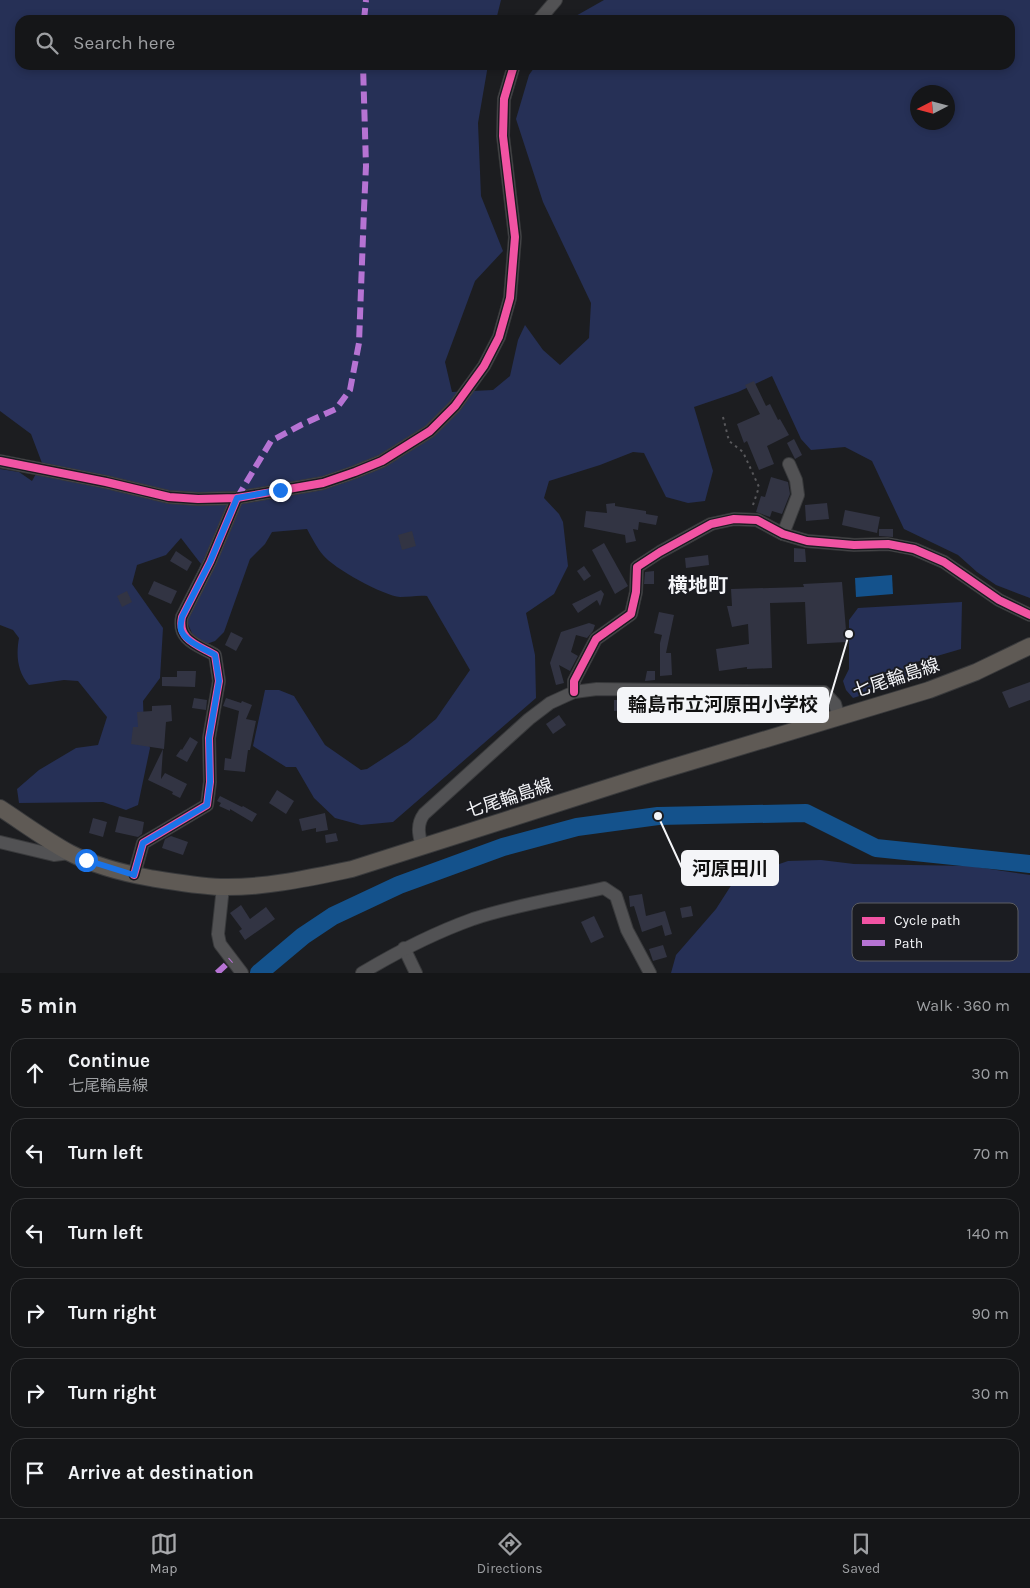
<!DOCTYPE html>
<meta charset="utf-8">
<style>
body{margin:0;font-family:Karla,"Noto Sans JP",sans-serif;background:#222325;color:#f1f3f6}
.compass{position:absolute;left:910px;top:85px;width:45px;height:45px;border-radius:50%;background:#151618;box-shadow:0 2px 8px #0003;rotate:264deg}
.stop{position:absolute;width:15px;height:15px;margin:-11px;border:4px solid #1a73e8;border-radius:50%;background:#fff}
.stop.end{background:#1a73e8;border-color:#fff;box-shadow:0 1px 5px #0008}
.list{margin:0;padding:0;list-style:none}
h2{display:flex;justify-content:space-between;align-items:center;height:65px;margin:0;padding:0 20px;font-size:21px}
h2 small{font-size:16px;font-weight:400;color:#9d9fa2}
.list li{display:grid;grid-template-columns:32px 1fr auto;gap:15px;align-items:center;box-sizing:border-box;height:70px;margin:0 10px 10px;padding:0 10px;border:1px solid #343537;border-radius:15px}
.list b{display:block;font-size:19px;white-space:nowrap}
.list p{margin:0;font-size:16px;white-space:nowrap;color:#9d9fa2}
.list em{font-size:16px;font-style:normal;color:#9d9fa2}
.icon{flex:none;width:28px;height:28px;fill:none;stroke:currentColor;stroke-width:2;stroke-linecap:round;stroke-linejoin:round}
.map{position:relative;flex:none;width:1030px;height:973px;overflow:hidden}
.search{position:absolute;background:#151618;box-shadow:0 2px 8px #0003;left:15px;right:15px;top:15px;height:55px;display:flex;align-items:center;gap:12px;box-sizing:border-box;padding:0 18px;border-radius:15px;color:#9d9fa2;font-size:19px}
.sheet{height:545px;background:#151618}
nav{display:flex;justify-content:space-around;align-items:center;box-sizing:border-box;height:70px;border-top:1px solid #343537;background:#151618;font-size:14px;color:#9d9fa2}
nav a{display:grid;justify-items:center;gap:2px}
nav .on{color:#a8a9ac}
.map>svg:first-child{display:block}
.green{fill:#263056;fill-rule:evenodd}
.water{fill:#14528c}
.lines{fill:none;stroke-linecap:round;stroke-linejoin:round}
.river{stroke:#14528c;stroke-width:18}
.building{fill:#323443}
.minor-casing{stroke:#393a3c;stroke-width:14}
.major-casing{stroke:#393a3c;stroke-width:18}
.path{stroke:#58585b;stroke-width:2;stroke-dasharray:2.5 4;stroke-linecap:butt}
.minor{stroke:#525254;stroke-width:12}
.major{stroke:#5f5a55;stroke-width:16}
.quiet{stroke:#b673d3;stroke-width:6;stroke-dasharray:12 6;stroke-linecap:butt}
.cycleway-casing{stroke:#1b1c21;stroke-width:11}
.cycleway{stroke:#f153a3;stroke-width:8}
.route{stroke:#1a73e8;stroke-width:6}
.labels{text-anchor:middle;stroke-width:4;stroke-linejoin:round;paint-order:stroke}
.street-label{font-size:18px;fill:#f4f5f8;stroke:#1b1c21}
.quarter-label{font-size:20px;font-weight:bold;fill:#f4f5f8;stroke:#1b1c21}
.key{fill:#1b1c21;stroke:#5c5d62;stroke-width:1}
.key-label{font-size:14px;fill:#f4f5f8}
.leader{fill:none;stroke:#f4f5f8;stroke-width:2}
.callout-dot{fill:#f4f5f8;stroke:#1b1c21;stroke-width:2}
.callout{fill:#f4f5f8;stroke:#f4f5f8;stroke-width:2}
.callout-label{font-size:19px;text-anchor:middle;font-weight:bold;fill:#111}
</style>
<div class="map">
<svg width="1030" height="973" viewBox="0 0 1030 973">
<rect width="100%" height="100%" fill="#1c1d20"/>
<g class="green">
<path d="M0,0H501L496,20H20V65H488L478,123L481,196L503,251L475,281L445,362L452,392L493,390L510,376L518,340L525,325L543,350L560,365L589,338L591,303L543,202L516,119L529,75L536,65H1010V20H571L574,17L604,0H1030V598L996,585L977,572L958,555L904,529L872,461L845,447L811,450L801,439L772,376L738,392L694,407L713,471L705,501L688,503L666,497L644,453L633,452L600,465L549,481L544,498L559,514L563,522L568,566L554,594L526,613L535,655L536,698L393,822L361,825L335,818L314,798L296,767H286L253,746L265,690H279L294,696L325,745L361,770L367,769L407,743L436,719L470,670L427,596C418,595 410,597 400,597C384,596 333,568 323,555C317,548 312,538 307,529L272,532L265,544L250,559L224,632L215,641L198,647L181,608L201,564L181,538L166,555L137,565L132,584L163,628L160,678L143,701L144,729L150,748L138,805L126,810L103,802L19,803L17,789L39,770L76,748L98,745L107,717L78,681L64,680L29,685C17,671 16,655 19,638L13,630L0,625V469L19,472L32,481L42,463L31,434L0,411ZM918,92H948V122H918Z"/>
<path d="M962,602L961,649L913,663L906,681L853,698L846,690L843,681L849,669V620L858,608Z"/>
<path d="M821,860L854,864L970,866L1030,875V973H671L676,955L716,909L732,884L742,877L788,861Z"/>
</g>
<path class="water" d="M892,575L893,594L856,597L855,578Z"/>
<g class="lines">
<path class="river" d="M259,973L303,936L333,916L399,885L503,847L577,827L658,816L806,813L876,848L1030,864"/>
</g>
<g class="building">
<path d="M754,381L766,406L770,404L778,420L780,419L789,435L767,446L774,464L759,470L747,441L744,443L737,424L760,414L745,385Z"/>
<path d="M794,439L802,455L795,459L787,443Z"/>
<path d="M771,477L788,482L790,494L782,514L772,511L770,517L756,512L761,496L765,497Z"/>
<path d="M615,503V506L646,511V514L658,516L656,525L639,522L638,530L633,529L636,541L626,543L625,535L584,527L586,511L607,513L606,504Z"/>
<path d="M827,503L829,519L806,521L805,505Z"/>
<path d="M845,510L880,517L877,533L842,525Z"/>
<path d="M879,529H893V537L879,536Z"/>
<path d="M412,531L416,546L402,550L398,535Z"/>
<path d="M604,543L628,586L615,594L592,550Z"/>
<path d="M794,548L805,549L806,562H794Z"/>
<path d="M176,551L192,562L187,571L170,561Z"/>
<path d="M708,555L709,565L686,568L685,558Z"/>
<path d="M584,566L591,576L584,581L577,571Z"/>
<path d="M654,571V584H644L645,572Z"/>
<path d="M154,581L177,591L171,604L148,594Z"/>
<path d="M842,582L847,642L807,644L805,602L770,603L772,668L747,669V667L719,671L716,649L749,644L748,624L732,627L727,606H732L731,589L804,587L803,584Z"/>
<path d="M601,590L604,594L600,606L597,600L578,613L572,604Z"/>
<path d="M127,591L132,602L122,607L117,596Z"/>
<path d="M659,612L674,615L666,653H671L672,675L660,676V643L662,635L654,633Z"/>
<path d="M589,623L595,625L593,631L587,638L576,635L571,652L578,656L570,671L559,665L564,683L556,685L550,663L561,632Z"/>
<path d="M231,632L243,638L236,651L225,645Z"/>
<path d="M177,671H196L195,687L162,686V677H177Z"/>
<path d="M647,671H655V680L645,681Z"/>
<path d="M1030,682V700L1009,708L1002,692Z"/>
<path d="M194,698L207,700L206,710L192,708Z"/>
<path d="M226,698L241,703L242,701L252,705L246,719L256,721L250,750H248L245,772L224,770L225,758L231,759L239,711L223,706Z"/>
<path d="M614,700H627V710L614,711Z"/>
<path d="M171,705L172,721L166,722L164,749L131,744L133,727H138L137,712L152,711V706Z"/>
<path d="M559,715L566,725L553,734L546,724Z"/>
<path d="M190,737L198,742L187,762L176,756L181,749L182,750Z"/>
<path d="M163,749L161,779L165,773L187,784L180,798L172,794L173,792L148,780Z"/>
<path d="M277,790L294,801L286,814L269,803Z"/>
<path d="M220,796L242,807L243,806L257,814L252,822L230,809V811L219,806L221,803L217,801Z"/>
<path d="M325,813L328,830L316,832V828L302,831L299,819Z"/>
<path d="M119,816L144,822L142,834L138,837L115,832Z"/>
<path d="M93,818L107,822L103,837L89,833Z"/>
<path d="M336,833L338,841L326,843L325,835Z"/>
<path d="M171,836L188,842L183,855L162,848L165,839Z"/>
<path d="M642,894L646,916L665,911L672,934L665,936L662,925L642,932L634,906L630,907L629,896Z"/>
<path d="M241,905L250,919L266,907L275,919L245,940L239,931L242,929L230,913Z"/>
<path d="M691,906L693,916L682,918L680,908Z"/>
<path d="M594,916L604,937L591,943L581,922Z"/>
<path d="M663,945L667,957L653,961L649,949Z"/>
</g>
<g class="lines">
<defs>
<g id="minor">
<path d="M539,20L556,0"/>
<path d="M0,461L106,482L169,497L198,499L237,498L323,483L355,472L382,461L430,431L455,406L484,366L499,337L510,298L515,237L503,136L504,99L514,65"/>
<path d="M783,534L798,495L796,480L789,464"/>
<path d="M574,692V681L596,639L631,614L636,592L637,567L660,552L711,524L734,519L757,520L783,534L807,541L854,545L888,544L914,549L944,562L999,600L1030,615"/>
<path d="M0,842L54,855L70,853"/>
<path d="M422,847C419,835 416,825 424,814L529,719L550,703L574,692L597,689L824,692L835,704L839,718"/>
<path d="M134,875L143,843L207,805L210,782L209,738L219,681L215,655C198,645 177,640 182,617L210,562L237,498"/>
<path d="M223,887L218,934L220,944L242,973"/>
<path d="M404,948L416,973"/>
<path d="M362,973C397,952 434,933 473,919C515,905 561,898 604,888L616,896L627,930L650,973"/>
</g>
<path id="major" d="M0,808C23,823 46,840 70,853C95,866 123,873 150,878C174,882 197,886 221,887C265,888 309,878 352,869L650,774L929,690L976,672L1030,646"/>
</defs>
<use href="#minor" class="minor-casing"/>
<use href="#major" class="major-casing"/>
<path class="path" d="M723,417L729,441L743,452L759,487L752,508"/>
<use href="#minor" class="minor"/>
<use href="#major" class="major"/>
<g class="quiet">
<path d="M364,20L366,0"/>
<path d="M237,498L271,441L301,425L336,409L350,390L359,343L364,209L366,166L363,65"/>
<path d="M217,973L231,960"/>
</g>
<defs>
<g id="cycleway">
<path d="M0,461L106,482L169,497L198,499L237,498L323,483L355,472L382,461L430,431L455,406L484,366L499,337L510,298L515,237L503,136L504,99L514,65"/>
<path d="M574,692V681L596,639L631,614L636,592L637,567L660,552L711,524L734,519L757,520L783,534L807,541L854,545L888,544L914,549L944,562L999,600L1030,615"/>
<path d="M134,875L143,843L207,805L210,782L209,738L219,681L215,655C198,645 177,640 182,617L210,562L237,498"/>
</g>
</defs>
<use href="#cycleway" class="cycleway-casing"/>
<use href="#cycleway" class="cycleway"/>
</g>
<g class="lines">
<path class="route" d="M86,860L134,875L143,843L207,805L210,782L209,738L219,681L215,655C205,649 185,642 181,630C180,626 181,622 182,617L210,562L237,498L280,490"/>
</g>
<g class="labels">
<g class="street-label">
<text transform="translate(896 678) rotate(-18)" y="6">七尾輪島線</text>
<text transform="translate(509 798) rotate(-18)" y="6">七尾輪島線</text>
</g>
<g class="quarter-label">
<text x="698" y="592">横地町</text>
</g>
</g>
<rect x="852" y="903" width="166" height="58" rx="8" class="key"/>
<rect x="862" y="917" width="23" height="7" fill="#f153a3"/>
<rect x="862" y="940" width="23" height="6" fill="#b673d3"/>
<g class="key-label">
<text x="894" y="925">Cycle path</text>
<text x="894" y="948">Path</text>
</g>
<path class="leader" d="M849 634L828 705M658 816L682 868"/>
<g class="callout-dot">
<circle cx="849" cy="634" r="5"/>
<circle cx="658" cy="816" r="5"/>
</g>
<g class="callout">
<rect x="618" y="688" width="210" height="34" rx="5"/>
<rect x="682" y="851" width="96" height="34" rx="5"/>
</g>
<g class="callout-label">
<text x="723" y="711">輪島市立河原田小学校</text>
<text x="730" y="875">河原田川</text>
</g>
</svg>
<svg class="compass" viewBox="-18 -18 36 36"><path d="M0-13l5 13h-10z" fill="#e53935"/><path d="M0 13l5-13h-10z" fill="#9d9fa2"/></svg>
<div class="stop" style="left:86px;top:860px"></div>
<div class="stop end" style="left:280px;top:490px"></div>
<div class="search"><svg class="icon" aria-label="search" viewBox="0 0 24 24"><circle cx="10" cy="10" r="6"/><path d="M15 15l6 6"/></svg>Search here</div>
</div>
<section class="sheet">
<h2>5 min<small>Walk · 360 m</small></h2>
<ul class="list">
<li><svg class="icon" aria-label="ahead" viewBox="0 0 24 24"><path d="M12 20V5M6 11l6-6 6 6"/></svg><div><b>Continue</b><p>七尾輪島線</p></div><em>30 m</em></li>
<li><svg class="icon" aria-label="left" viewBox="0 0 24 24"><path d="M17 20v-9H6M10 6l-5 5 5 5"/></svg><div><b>Turn left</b></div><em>70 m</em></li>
<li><svg class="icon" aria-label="left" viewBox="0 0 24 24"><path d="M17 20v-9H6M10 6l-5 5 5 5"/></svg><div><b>Turn left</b></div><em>140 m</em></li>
<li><svg class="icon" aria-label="right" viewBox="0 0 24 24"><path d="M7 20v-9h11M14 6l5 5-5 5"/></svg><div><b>Turn right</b></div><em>90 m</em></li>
<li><svg class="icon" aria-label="right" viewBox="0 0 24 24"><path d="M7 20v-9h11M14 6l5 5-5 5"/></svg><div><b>Turn right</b></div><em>30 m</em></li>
<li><svg class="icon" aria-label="arrive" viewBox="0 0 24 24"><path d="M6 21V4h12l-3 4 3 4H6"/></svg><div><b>Arrive at destination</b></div></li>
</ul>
</section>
<nav>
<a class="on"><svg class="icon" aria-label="map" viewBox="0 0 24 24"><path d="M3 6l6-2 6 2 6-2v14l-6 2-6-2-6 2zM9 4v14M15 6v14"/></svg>Map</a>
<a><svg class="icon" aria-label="directions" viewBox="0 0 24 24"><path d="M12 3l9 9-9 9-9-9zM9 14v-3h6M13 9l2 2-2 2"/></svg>Directions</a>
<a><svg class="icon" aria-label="saved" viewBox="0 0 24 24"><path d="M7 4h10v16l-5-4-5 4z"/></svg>Saved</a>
</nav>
